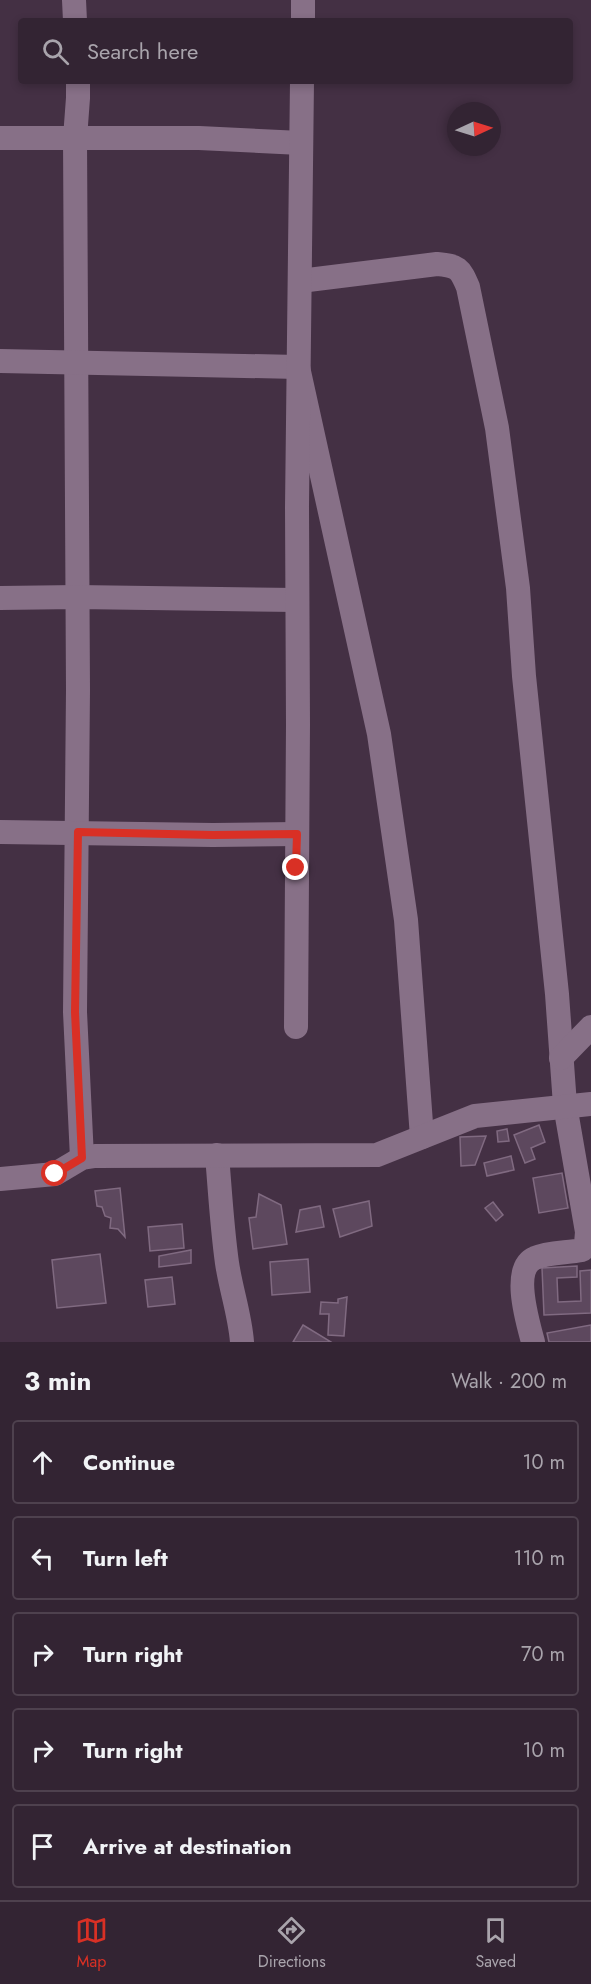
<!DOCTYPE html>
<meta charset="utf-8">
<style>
body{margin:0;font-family:Jost,sans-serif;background:#3b2c3b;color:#f1f3f6}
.compass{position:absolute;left:447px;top:102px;width:54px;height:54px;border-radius:50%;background:#332433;box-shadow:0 3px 9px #0003;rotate:86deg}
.stop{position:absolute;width:18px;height:18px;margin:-14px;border:4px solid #d93025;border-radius:50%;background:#fff}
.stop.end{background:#d93025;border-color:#fff;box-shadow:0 2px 6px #0008}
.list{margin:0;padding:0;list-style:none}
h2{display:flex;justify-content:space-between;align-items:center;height:78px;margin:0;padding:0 24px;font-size:26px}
h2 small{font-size:20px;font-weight:400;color:#a9a4ac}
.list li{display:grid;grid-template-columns:39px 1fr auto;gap:18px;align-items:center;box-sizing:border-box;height:84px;margin:0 12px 12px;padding:0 12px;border:2px solid #4e414e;border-radius:6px}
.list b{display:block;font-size:22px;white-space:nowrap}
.list em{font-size:20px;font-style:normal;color:#a9a4ac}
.icon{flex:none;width:33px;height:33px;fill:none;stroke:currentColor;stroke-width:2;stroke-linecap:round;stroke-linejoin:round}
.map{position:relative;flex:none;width:591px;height:1342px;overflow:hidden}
.search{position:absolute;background:#332433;box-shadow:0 3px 9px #0003;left:18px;right:18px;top:18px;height:66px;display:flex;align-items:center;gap:15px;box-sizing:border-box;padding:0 21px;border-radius:6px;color:#a9a4ac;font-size:22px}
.sheet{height:558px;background:#332433}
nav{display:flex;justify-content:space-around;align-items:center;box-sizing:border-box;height:84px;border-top:2px solid #4e414e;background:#332433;font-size:16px;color:#a9a4ac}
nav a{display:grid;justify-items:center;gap:3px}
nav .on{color:#d93025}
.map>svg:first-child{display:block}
.building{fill:#5d485e;stroke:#806a81;stroke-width:1.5}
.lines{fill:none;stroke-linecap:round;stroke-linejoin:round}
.street{stroke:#877087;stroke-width:24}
.route{stroke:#d93025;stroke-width:8}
</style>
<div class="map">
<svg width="591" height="1342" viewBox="0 0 591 1342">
<rect width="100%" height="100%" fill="#443044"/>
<g class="building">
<path d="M539,1125L545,1142L531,1148L535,1159L525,1163L514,1135Z"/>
<path d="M507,1129L509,1141L498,1142L497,1131Z"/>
<path d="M486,1136L475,1165L461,1166L460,1137Z"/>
<path d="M511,1156L514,1170L487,1176L484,1163Z"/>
<path d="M562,1173L568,1208L539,1213L533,1178Z"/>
<path d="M120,1188L125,1237L118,1229L110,1228L111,1218L105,1216L102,1207L97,1206L95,1191Z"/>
<path d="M259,1194L281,1205L287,1244L253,1249L249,1218L256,1217Z"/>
<path d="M369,1201L372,1226L340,1237L333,1209Z"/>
<path d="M493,1202L503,1215L496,1221L485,1208Z"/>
<path d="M320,1206L324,1227L296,1232L300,1210Z"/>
<path d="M182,1224L184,1248L150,1251L148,1227Z"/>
<path d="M191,1250V1263L159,1267V1256Z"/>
<path d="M100,1254L106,1303L57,1308L52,1260Z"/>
<path d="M308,1259L310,1292L272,1295L270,1262Z"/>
<path d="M577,1266V1277L557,1278L558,1302L581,1301L580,1271L591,1270V1313L544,1315L542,1268Z"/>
<path d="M172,1277L175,1304L148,1307L145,1280Z"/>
<path d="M347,1297L344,1336L328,1335L329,1314H320L321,1302L338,1303V1299Z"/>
<path d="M303,1325L331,1342H293Z"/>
<path d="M591,1325V1342H549L547,1333Z"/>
</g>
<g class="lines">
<g class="street">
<path d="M74,0L75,21"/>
<path d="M303,21V0"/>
<path d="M78,81V98L75,138L78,690L75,1012L82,1158"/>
<path d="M0,138H199L301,143"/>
<path d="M300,281L437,264C458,266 460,268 468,287L497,428L518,588L524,676L557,994L565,1105L587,1232L586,1244L582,1250C567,1253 548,1252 535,1258C511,1268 528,1323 533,1342"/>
<path d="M0,361L298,367L379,734L406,920L422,1137"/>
<path d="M0,598L77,597L297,600"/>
<path d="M0,832L213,835L297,834"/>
<path d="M296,1027L298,724L297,507L302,81"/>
<path d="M561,1058L591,1027"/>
<path d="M217,1155C220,1191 222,1227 227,1263C231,1290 240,1315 242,1342"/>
<path d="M0,1179L55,1174L82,1158L95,1156L377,1155L475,1116L591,1104"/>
</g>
</g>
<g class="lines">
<path class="route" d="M55,1174L82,1158L75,1012L78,832L213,835L297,834L296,868"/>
</g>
</svg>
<svg class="compass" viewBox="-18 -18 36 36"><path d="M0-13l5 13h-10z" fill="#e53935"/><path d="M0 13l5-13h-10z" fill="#a9a4ac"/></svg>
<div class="stop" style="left:55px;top:1174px"></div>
<div class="stop end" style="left:296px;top:868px"></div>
<div class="search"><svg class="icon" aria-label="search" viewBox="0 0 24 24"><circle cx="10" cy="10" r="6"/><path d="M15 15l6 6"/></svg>Search here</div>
</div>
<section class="sheet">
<h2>3 min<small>Walk · 200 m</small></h2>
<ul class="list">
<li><svg class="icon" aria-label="ahead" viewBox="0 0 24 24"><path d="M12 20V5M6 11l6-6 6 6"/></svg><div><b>Continue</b></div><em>10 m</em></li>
<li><svg class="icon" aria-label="left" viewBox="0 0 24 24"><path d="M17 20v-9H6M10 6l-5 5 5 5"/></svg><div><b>Turn left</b></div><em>110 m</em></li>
<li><svg class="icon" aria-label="right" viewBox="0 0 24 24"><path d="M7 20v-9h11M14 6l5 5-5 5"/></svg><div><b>Turn right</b></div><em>70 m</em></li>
<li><svg class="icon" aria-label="right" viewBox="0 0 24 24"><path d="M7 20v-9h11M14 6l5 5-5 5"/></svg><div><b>Turn right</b></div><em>10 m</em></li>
<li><svg class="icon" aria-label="arrive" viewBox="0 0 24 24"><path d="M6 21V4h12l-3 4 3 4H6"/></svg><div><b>Arrive at destination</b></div></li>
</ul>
</section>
<nav>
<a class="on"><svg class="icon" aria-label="map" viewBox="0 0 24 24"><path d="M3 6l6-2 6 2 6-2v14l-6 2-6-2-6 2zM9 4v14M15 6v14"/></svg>Map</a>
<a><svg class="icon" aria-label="directions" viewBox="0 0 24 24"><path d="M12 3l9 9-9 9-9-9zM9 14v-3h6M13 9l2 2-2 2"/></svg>Directions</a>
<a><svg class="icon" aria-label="saved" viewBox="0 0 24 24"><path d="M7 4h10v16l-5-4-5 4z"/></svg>Saved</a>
</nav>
